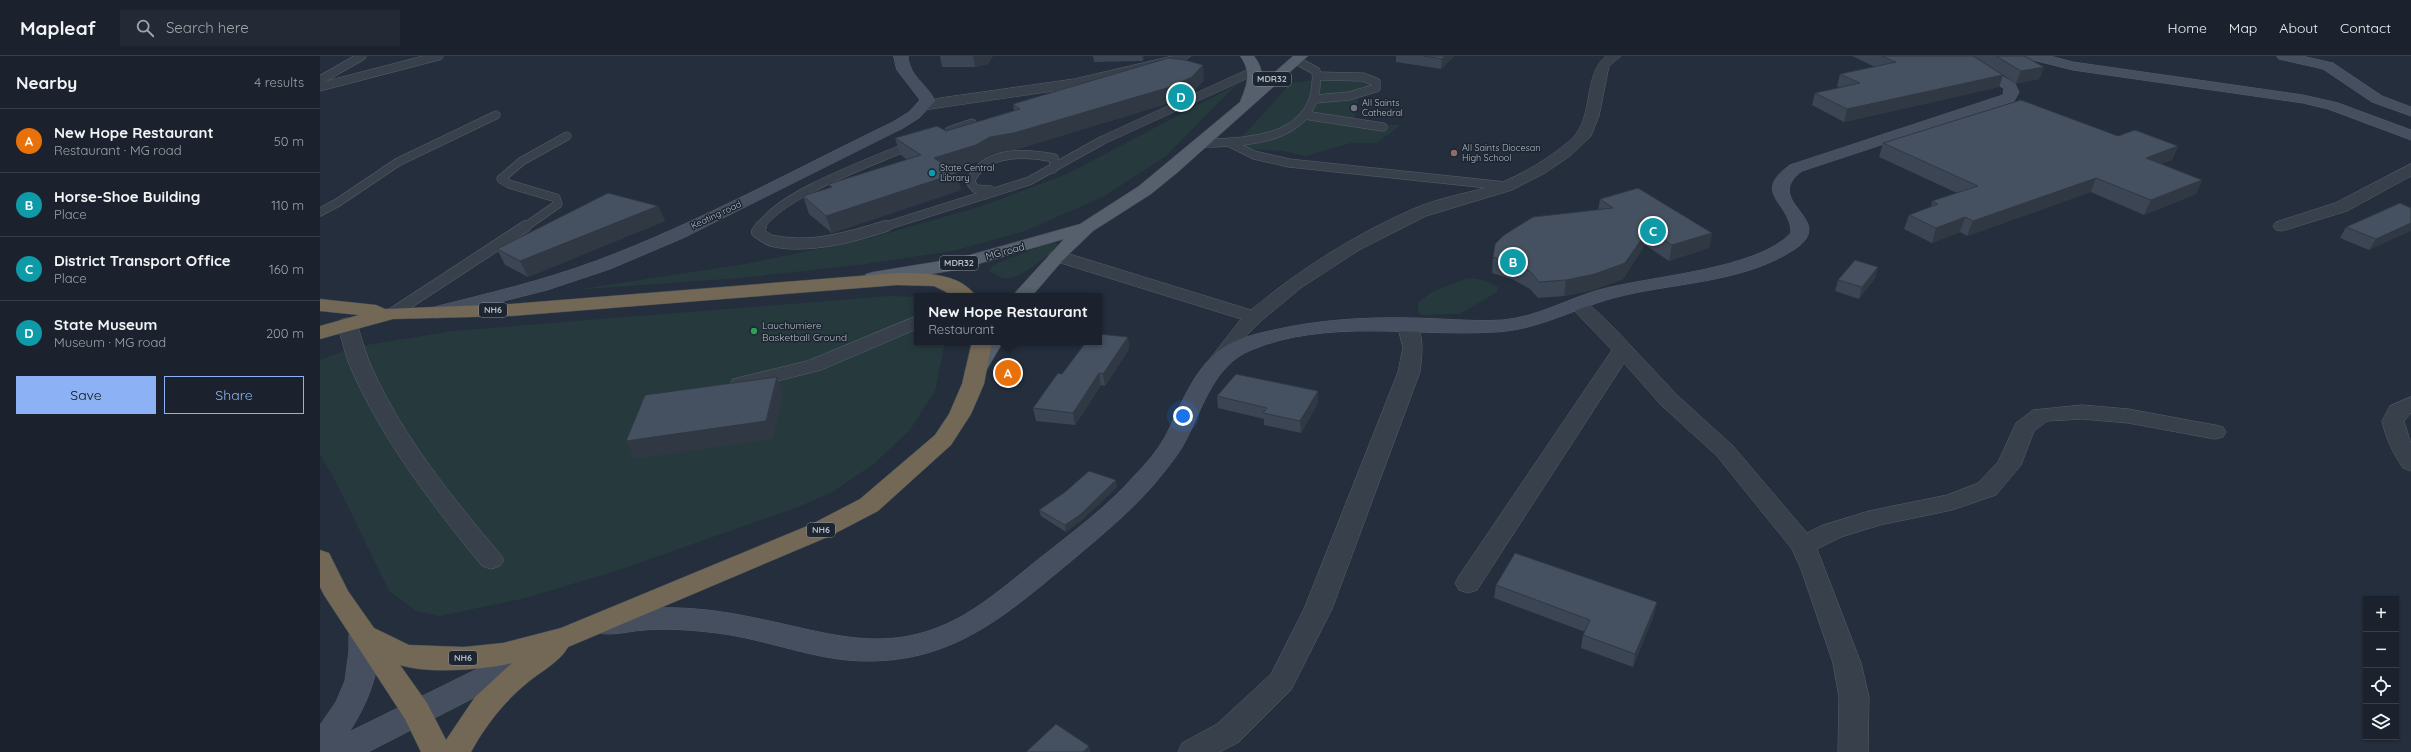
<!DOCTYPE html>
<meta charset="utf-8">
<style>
body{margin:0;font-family:Quicksand,sans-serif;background:#242a35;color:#f1f3f6}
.controls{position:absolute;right:12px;bottom:12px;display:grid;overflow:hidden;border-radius:0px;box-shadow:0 1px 3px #0004}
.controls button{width:36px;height:36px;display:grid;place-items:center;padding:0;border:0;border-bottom:1px solid #393f49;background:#1b222d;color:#f1f3f6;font:20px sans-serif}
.you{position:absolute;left:863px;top:360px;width:14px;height:14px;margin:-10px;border:3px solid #fff;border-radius:50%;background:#1a73e8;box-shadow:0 0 0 6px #1a73e833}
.badge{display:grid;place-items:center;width:26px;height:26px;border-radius:50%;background:#8cb1f4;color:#fff;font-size:13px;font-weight:700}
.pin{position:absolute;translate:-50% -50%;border:2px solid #fff;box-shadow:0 1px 4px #0006}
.popup{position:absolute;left:594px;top:237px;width:188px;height:52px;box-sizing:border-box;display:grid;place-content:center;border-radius:0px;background:#1b222d;filter:drop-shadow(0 1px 3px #0005);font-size:13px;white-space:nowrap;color:#a0a4aa}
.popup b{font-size:15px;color:#f1f3f6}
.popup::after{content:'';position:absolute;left:50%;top:100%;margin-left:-8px;border:8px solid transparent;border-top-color:#1b222d}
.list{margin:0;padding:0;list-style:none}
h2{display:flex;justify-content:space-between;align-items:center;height:52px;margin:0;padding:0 16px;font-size:17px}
h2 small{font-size:13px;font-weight:400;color:#a0a4aa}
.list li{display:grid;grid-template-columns:26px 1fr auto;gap:12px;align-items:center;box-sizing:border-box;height:64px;padding:0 16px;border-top:1px solid #393f49}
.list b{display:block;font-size:15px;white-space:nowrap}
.list p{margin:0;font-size:13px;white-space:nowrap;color:#a0a4aa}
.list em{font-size:13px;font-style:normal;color:#a0a4aa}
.actions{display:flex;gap:8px;padding:12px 16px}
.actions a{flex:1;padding:9px 0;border:1px solid #8cb1f4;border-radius:0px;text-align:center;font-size:14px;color:#8cb1f4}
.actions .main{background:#8cb1f4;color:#111}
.icon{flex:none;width:22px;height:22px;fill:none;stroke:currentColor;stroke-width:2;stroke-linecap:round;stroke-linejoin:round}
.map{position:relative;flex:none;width:2091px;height:696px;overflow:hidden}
header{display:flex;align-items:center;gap:24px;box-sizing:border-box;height:56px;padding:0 20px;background:#1b222d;border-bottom:1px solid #393f49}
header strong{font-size:19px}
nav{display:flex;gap:22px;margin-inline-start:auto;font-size:14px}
.search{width:280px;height:36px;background:#242a35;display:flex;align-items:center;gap:10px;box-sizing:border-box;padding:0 14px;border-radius:0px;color:#a0a4aa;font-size:15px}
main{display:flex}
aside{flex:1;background:#1b222d}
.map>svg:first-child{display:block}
.green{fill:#263a3d}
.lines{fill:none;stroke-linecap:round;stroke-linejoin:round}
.lane-far1-casing{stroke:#565e6a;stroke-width:9}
.lane-casing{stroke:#565e6a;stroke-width:12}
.street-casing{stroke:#565e6a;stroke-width:1}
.secondary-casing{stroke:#565e6a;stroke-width:1}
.primary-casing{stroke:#414955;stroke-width:1}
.highway-casing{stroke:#434b57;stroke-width:1}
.lane-far1{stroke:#38404c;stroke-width:8}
.lane{stroke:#38404c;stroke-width:11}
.street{fill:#38404c;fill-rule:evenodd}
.secondary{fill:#464f5f;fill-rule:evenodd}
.primary{fill:#565f6c;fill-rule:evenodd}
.highway{fill:#726855;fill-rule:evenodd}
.wall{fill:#3b4553}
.shaded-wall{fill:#303843}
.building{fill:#455060;stroke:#303843}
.worship-dot{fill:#6b7280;stroke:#1d2531;stroke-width:1.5}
.education-dot{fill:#8d6e63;stroke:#1d2531;stroke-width:1.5}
.culture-dot{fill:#0f9aa8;stroke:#1d2531;stroke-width:1.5}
.leisure-dot{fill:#2e9e5b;stroke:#1d2531;stroke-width:1.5}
.labels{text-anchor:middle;stroke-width:3;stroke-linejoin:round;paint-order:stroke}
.shield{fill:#1d2531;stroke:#878e9b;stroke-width:1}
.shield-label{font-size:9px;font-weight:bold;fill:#b4bbc8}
.far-poi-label{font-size:9px;fill:#b4bbc8;stroke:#1d2531;text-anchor:start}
.far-street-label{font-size:9px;fill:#b4bbc8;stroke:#1d2531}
.street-label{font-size:10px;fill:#b4bbc8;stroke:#1d2531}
.poi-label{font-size:10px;fill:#b4bbc8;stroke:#1d2531;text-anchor:start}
</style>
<header>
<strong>Mapleaf</strong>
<div class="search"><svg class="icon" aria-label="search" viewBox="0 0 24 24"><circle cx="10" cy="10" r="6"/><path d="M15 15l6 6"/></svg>Search here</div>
<nav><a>Home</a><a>Map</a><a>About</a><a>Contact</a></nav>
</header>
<main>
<aside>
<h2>Nearby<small>4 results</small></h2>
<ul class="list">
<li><span class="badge" style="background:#e8710a">A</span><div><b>New Hope Restaurant</b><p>Restaurant · MG road</p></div><em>50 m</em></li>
<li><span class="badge" style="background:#0f9aa8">B</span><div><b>Horse-Shoe Building</b><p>Place</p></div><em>110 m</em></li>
<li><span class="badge" style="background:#0f9aa8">C</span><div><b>District Transport Office</b><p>Place</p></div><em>160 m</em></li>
<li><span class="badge" style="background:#0f9aa8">D</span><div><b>State Museum</b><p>Museum · MG road</p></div><em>200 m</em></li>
</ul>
<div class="actions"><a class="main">Save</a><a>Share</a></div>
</aside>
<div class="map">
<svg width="2091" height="696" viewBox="0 0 2091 696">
<rect width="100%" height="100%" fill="#242e3c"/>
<g class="green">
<path d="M1033,21L1054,27V33L1037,37L1038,45L1034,67L1081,69L1057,87H1031L986,100L963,95L912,92L971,27L1007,22Z"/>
<path d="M916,29L846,100L783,141L702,176L633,195L539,209L420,222L254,234L425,208L551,182L662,150L747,118Z"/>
<path d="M729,187H736L738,190C726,200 699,226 683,222C678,221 673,217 669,215L673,209Z"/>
<path d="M1147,222C1159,222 1167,225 1178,231L1177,236L1140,258L1102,259L1098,256V247L1112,236Z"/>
<path d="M569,240L597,241V286H625L615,335L590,374L555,407L511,437L478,451L302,513L206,542L120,560L96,555L69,535L18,430L0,398V304L34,291L133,275Z"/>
</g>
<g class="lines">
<defs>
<g id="lane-far1">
<path d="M0,24L42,0"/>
<path d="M0,31L119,0"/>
<path d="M995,43L1029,40L1056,32V26L1043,21L997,20"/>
<path d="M984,59L1063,71"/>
<path d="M629,75L652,67"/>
<path d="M884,87C933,87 1002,82 996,15L976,4"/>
<path d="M910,87L934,99L969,107L1186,130"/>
<path d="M671,134L656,133L650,126C664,94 705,96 734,102L733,113"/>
<path d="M0,156L17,147L78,106L176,59"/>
<path d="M205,171L238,148L236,142L189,128L181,123L202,105L247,80"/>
<path d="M440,171C463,136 553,106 593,88"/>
<path d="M563,171L709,125L783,84L936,14"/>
</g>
<g id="lane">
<path d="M441,170L437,176C442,179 448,184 453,185C489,193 532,181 566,170"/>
<path d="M73,257L206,170"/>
</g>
<g id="street">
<path d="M853,0H871L858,8L754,32L603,54L596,50L598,47L620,42L754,23Z"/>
<path d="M1286,0H1301L1289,10L1279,60L1271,80L1250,100L1225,117L1192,134L1106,160L1039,194L982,231L941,265L926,280L903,312L896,314L889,312L886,308L921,263L731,204L728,200L731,196H743L931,254C980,213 1034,179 1093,153C1120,141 1152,137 1180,127C1200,119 1221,107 1238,94C1244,89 1252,84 1256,78C1273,55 1264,18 1286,0Z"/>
<path d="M2091,108V120L2027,155L1962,175L1956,174L1953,170L1956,166L2015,147Z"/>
<path d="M1258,242L1265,244L1294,272L1357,339L1413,390L1487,477L1503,469L1549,455L1627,439L1658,427L1678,406L1696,367L1713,354L1762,349L1808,353L1895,369L1903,371L1906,376L1903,381L1895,383L1808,367L1762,363L1727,365L1714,375L1701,409L1676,439L1632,454L1560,469L1521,481L1497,493L1541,607L1549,641L1548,696H1518L1519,641L1513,607L1481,513L1472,493L1397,400L1341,349L1304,307L1157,534L1148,537L1139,534L1135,527L1139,520L1292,294L1248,248L1251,244Z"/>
<path d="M597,260V273L501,314L421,334L413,333L410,328L413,323L487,305Z"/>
<path d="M27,262L34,264L37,268C42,283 46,300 53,314C84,382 132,441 180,498L184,504L180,510L171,513L162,510C113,450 64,386 32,315C25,300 22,283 17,268L20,264Z"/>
<path d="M1087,262L1094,264C1105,280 1102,298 1100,316L1012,553L971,634L919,686L900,696H858L862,687L897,668L951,618L984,553L1078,316L1083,292L1077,268L1080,264Z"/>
<path d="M2091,341V357L2084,365L2091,388V415L2083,412C2073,397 2066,383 2062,365L2070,350Z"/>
</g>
<g id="secondary">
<path d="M574,0H588C589,20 607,28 615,45L599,62L583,72L363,182L290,213L227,234L117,262L110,260L107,256L110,252C166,238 222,225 276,205C378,167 475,113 573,66L589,56L600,44L577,14Z"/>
<path d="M1634,0H1650L1695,28L1699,36L1694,45L1482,115C1440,146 1519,163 1475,193C1422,228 1352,226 1293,242C1253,253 1218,274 1175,276C1095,281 1008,262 931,294C895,309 884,348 868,380C862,393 853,405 844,416C818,450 783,478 750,506C687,558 634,606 546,605C496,605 447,583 397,577C373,574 348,572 324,574C308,575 290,581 274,576L270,569L274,562C325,546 384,551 435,562C511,577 569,602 644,559C671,543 695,522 720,502C753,476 788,450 816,418C827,407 837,395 845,381C862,348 875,307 909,288C923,281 940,277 954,274C998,264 1044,261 1088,262C1120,262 1151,266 1183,264C1217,261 1247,243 1279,234C1329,220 1437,214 1471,177C1471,146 1430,138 1470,109L1683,39L1684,33Z"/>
<path d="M1707,0H1730L1753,6L1983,39L2018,47L2091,74V84L2008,53L1983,47L1753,14L1709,3Z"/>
<path d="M1957,0H1982L2013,7L2062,40L2091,51V60L2052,46L2003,13L1959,3Z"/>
<path d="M43,568L53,572C69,601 46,651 29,676L202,591L212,588L222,591L226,599L222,607L48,696H0V669L16,646L25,625L29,595V579L33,572Z"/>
</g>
<g id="primary">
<path d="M920,0H934C941,9 943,17 941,28L973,0H988L858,116L831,138L773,175L743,204L712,240H692L744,183L641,213L553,228L546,226L544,222L546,218L553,216L639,202L760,168L819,130L920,46C927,29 932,16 920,0Z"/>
<path d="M663,286H683L663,320L656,322L649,320L645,316Z"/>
</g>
<g id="highway">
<path d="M577,217C602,217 639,216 656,240H634L614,230L577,229L191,260L73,263L0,283V270L39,259L0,255V243L56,249L65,253L191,248Z"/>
<path d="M652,286H672L664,328L651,358L631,389L558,455L510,480L248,591C240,606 220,616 207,627C184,646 165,670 151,696H101L85,663L4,539L0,531V494L9,497L28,535L54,572L89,589L144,591L183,587L241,572L492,468L540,443L615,379L629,358L642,328ZM192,607L155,641L126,684L107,647L80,609C106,618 165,614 192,607Z"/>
</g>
</defs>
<use href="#lane-far1" class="lane-far1-casing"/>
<use href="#lane" class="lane-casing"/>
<use href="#street" class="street-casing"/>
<use href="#secondary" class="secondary-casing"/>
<use href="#primary" class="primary-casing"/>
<use href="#highway" class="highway-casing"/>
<use href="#lane-far1" class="lane-far1"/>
<use href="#lane" class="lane"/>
<use href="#street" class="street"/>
<use href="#secondary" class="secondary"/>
<use href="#primary" class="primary"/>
<use href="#highway" class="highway"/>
</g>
<g class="wall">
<path d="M620,0H673L668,8L655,11H622Z"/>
<path d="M773,0H824L823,5L774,6Z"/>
<path d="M1076,0H1134L1121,13L1076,6Z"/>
<path d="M1532,0H1704L1724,11L1719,23L1696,28L1679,16L1683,19L1679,31L1524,66L1492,49L1495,37L1520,32L1517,30L1520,18L1555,11Z"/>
<path d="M884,24L873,36L849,47L698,93L673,97L659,105L632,114L641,134L512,177L489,158L483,140L510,132L509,128L587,104L580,98L575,82L626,75L694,55L693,48Z"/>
<path d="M1798,80L1858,90L1852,104L1841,108L1882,124L1876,138L1824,159L1771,136L1647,180L1640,176L1612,187L1584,173L1589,159L1611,151L1612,145L1637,137L1559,101L1563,87Z"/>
<path d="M1280,143L1392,177L1389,192L1349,205L1325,189L1303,223L1273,234L1244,240L1218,242L1210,233L1194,224L1172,217L1173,201L1278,154Z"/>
<path d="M338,150L345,165L208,221L185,209L177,193Z"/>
<path d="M2091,152L2049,194L2020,182L2026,171Z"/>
<path d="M1558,211L1555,222L1539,243L1515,235L1518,224Z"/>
<path d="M808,281L809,293L785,330L781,329L755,369L716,365L713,352L742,318Z"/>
<path d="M897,340L998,347L981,377L944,369V363L898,352Z"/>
<path d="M797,431L762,464L746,476L721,460L719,454Z"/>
<path d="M1176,529L1337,546L1334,559L1313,611L1261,592L1263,579L1265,576L1174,542Z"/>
</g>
<g class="shaded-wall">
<path d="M653,0H673L668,8L655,11Z"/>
<path d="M822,0H824L823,5Z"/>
<path d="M1125,0H1134L1121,13L1122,3Z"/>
<path d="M883,9L884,24L873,36L849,47L698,93L673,97L659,105L618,118L614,102L670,81Z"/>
<path d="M1724,11L1719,23L1696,28L1701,15Z"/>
<path d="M1683,19L1679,31L1524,66L1527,53Z"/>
<path d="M1858,90L1852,104L1819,116L1826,102Z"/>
<path d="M637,117L641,134L512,177L506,160Z"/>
<path d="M1776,122L1771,136L1647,180L1653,165Z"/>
<path d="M1882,124L1876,138L1824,159L1831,144Z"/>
<path d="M338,150L345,165L208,221L200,205Z"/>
<path d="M1645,161L1640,176L1612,187L1616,172Z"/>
<path d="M2091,167V175L2049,194L2056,183Z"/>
<path d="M1328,174L1325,189L1303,223L1273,234L1244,240L1246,224Z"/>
<path d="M1392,177L1389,192L1349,205L1352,189Z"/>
<path d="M1558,211L1555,222L1539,243L1542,231Z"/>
<path d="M808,281L809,293L785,330L783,318Z"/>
<path d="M779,317L781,329L755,369L753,357Z"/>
<path d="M457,321L463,338L453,383L315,403L306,385Z"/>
<path d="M998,335V347L981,377L980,365Z"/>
<path d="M796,424L797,431L762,464L746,476L745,469Z"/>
<path d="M1337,546L1334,559L1313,611L1315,598Z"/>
<path d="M769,690L771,696H763Z"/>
</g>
<g class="building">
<path d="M1103,0H1125L1122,3Z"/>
<path d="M1561,0H1653L1683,19L1527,53L1495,37L1540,27L1520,18L1576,6Z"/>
<path d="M1676,0H1704L1724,11L1701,15Z"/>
<path d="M848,2L865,4L883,9L872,21L847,32L694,77L670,81L656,89L614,102L637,117L506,160L483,140L512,131L509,128L601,99L575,82L617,70L626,75L700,53L693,48Z"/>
<path d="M1701,44L1798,80L1815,74L1858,90L1826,102L1882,124L1831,144L1776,122L1653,165L1645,161L1616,172L1589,159L1618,148L1612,145L1658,130L1563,87Z"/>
<path d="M1318,132L1392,177L1352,189L1328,174L1305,207L1275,218L1246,224L1219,226L1211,216L1195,208L1173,201L1175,188L1184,179L1213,161L1293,152L1280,143Z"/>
<path d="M288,137L338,150L200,205L177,193Z"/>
<path d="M2080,147L2091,152V167L2056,183L2026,171Z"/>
<path d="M1535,204L1558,211L1542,231L1518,224Z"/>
<path d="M779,278L808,281L783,318L779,317L753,357L713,352L738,317L742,318L766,286H779Z"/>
<path d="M916,318L998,335L980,365L943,357L947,352L897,340Z"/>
<path d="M457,321L446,365L306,385L325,339Z"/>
<path d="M769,415L796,424L761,458L745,469L719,454L745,436Z"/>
<path d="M1195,497L1337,546L1315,598L1263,579L1270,564L1176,529Z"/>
<path d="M736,668L769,690L763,696H706Z"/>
</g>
<circle class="worship-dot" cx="1034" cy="52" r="4"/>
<circle class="education-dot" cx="1134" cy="97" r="4"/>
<circle class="culture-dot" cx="612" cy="117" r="4"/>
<circle class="leisure-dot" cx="434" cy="275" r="4"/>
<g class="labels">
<g class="shield">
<rect x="933" y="16" width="38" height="14" rx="3"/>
<rect x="620" y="200" width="38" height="14" rx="3"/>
<rect x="159" y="247" width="28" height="14" rx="3"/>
<rect x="487" y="467" width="28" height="14" rx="3"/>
<rect x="129" y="595" width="28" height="14" rx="3"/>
</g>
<g class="shield-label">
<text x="952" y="26">MDR32</text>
<text x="639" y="210">MDR32</text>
<text x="173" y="257">NH6</text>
<text x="501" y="477">NH6</text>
<text x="143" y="605">NH6</text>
</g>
<g class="far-poi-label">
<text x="1042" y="50">All Saints<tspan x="1042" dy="10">Cathedral</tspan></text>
<text x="1142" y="95">All Saints Diocesan<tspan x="1142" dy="10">High School</tspan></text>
<text x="620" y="115">State Central<tspan x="620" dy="10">Library</tspan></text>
</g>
<g class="far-street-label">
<text transform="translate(396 159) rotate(-25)" y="3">Keating road</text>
</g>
<g class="street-label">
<text transform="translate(685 195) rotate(-15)" y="4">MG road</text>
</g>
<g class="poi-label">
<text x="442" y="273">Lauchumiere<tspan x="442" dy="12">Basketball Ground</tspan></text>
</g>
</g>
</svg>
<div class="controls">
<button>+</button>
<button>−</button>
<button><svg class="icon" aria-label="locate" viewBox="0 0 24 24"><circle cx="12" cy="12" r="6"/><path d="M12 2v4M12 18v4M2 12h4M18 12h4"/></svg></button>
<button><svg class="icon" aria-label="layers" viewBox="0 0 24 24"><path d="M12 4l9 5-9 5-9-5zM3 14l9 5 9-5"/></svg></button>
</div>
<div class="you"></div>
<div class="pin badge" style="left:688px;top:317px;background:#e8710a">A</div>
<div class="popup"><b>New Hope Restaurant</b>Restaurant</div>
<div class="pin badge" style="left:1193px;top:206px;background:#0f9aa8">B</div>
<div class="pin badge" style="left:1333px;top:175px;background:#0f9aa8">C</div>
<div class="pin badge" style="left:861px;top:41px;background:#0f9aa8">D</div>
</div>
</main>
